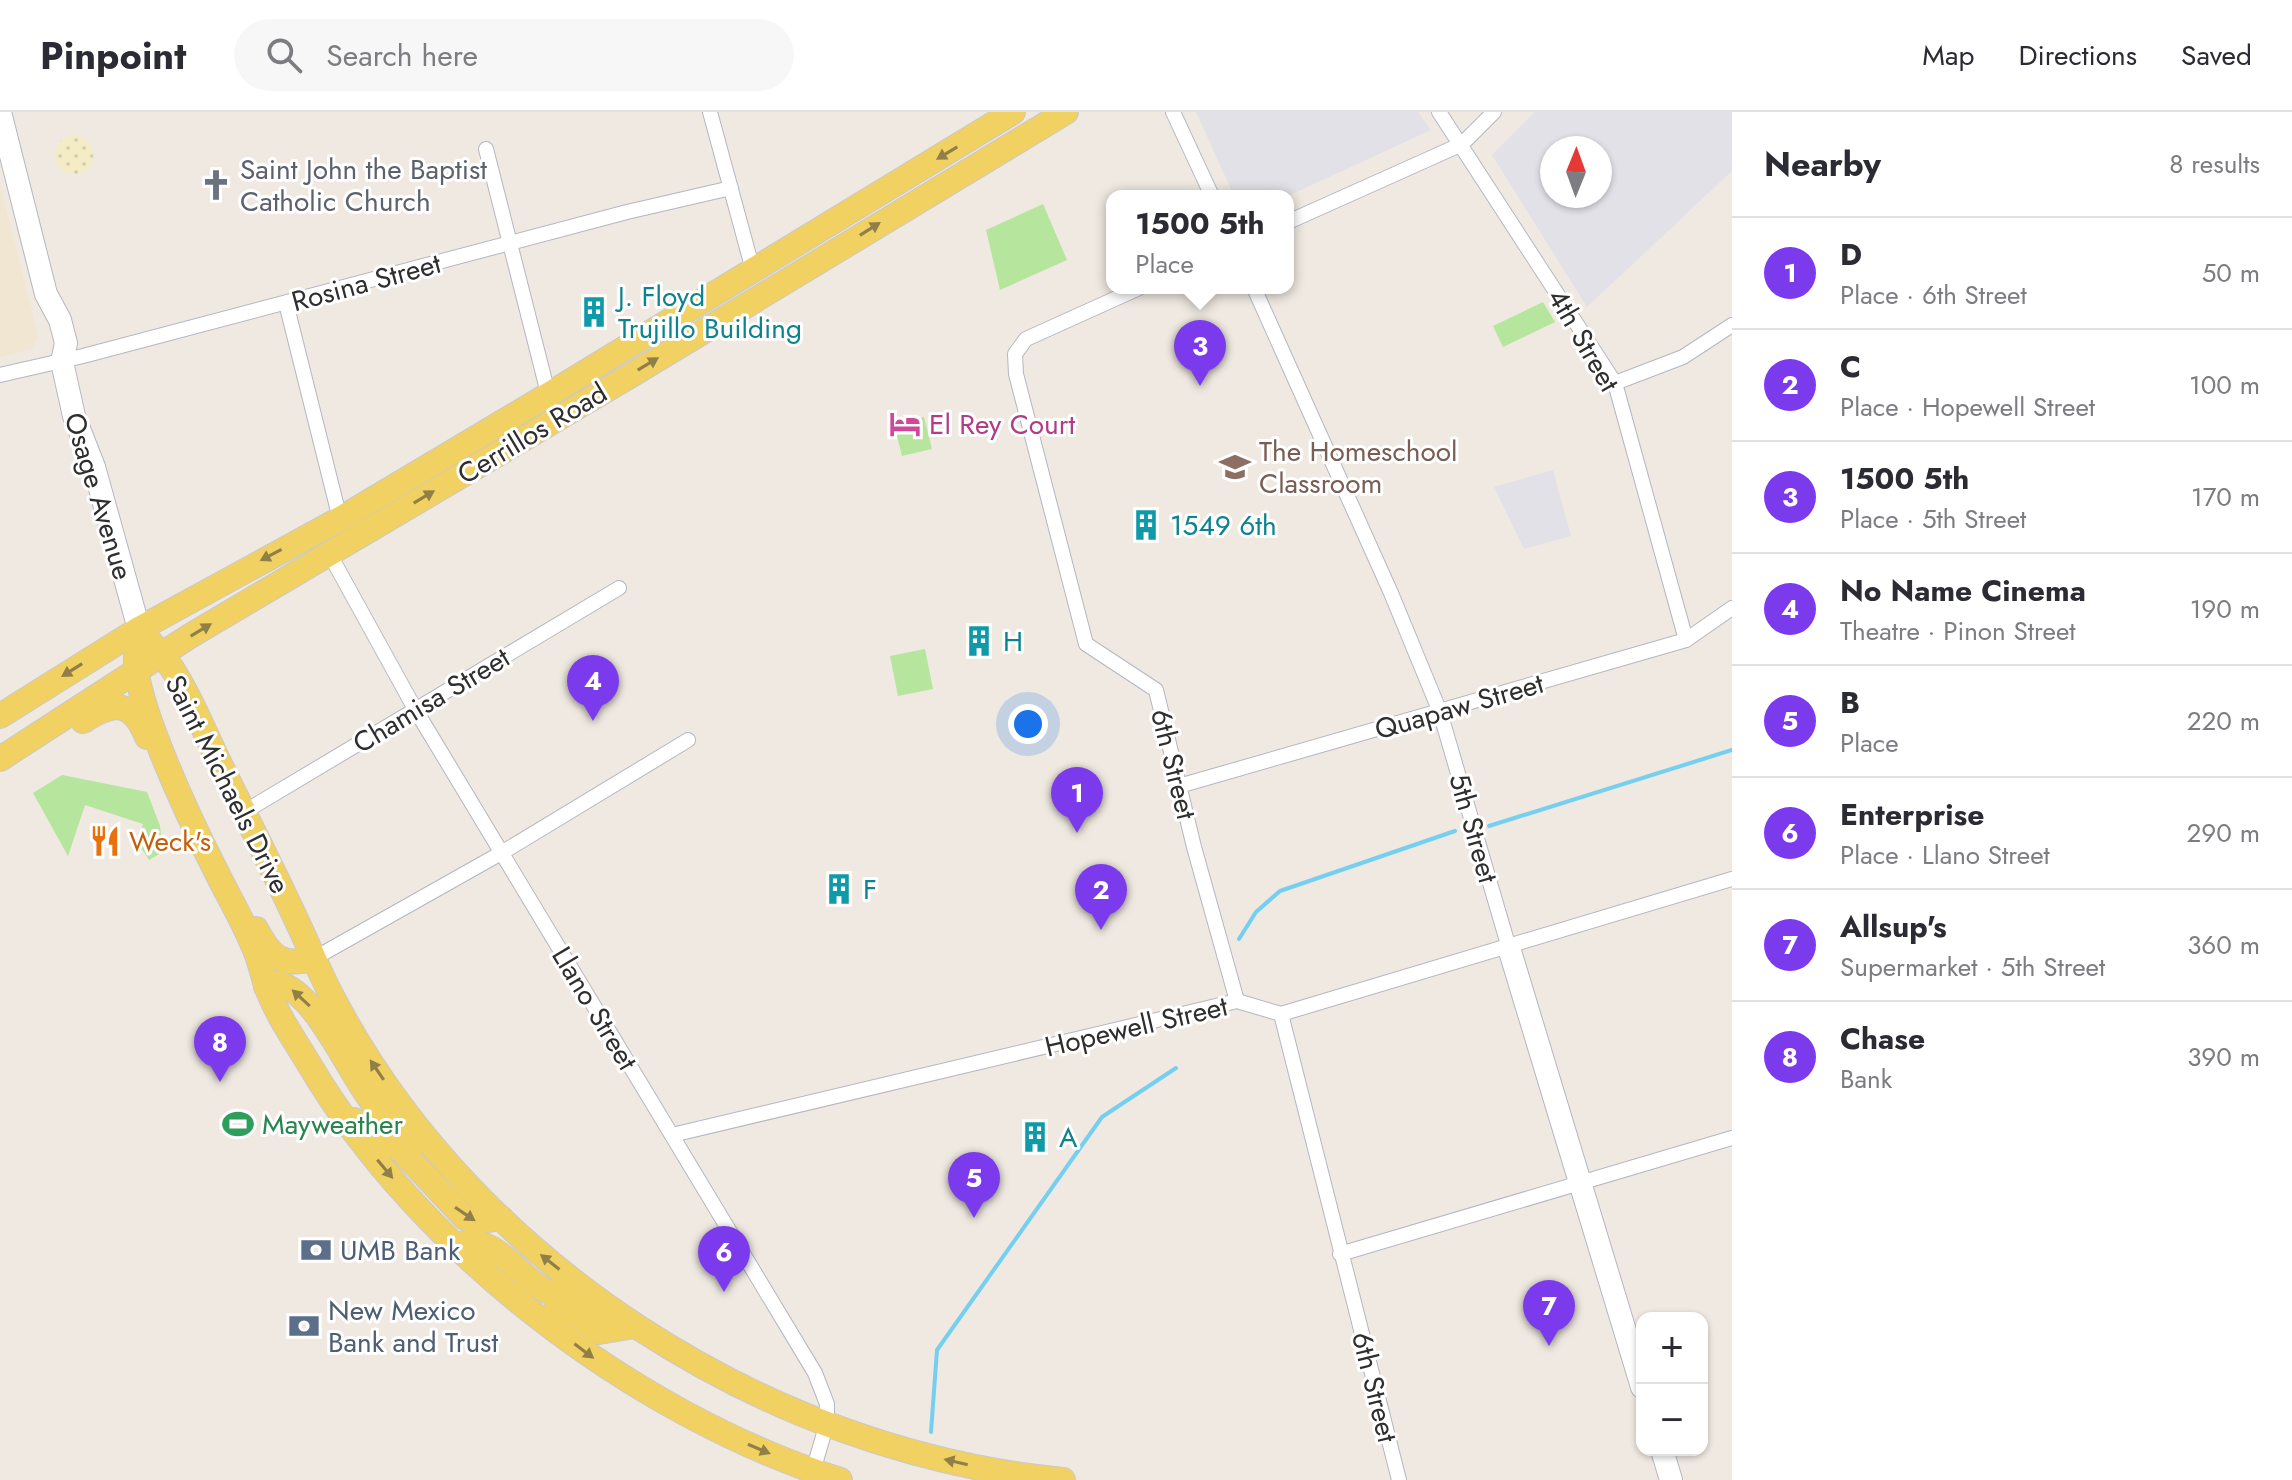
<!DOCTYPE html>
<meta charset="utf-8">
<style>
body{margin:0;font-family:Jost,sans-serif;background:#f7f7f7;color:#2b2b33}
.controls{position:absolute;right:24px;bottom:24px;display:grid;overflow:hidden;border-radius:16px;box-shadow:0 2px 6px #0004}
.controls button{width:72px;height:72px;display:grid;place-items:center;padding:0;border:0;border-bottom:2px solid #e1e1e2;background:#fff;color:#2b2b33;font:40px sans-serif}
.compass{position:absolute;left:1540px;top:24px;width:72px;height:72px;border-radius:50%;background:#fff;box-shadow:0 2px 6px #0004;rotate:1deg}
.you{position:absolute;left:1028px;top:612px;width:28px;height:28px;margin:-20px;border:6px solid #fff;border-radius:50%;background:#1a73e8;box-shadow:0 0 0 12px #1a73e833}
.badge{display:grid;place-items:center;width:52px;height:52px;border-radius:50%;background:#7c3aed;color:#fff;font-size:26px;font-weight:700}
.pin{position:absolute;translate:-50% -66px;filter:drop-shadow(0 2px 4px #0008)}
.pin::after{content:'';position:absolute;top:42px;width:28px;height:24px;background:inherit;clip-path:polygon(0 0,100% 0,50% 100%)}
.popup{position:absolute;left:1106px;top:78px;width:188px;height:104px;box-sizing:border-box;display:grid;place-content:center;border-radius:16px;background:#fff;filter:drop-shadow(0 2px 6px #0005);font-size:26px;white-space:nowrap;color:#7c7c81}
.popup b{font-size:30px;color:#2b2b33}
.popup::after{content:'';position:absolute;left:50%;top:100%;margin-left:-16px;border:16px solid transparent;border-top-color:#fff}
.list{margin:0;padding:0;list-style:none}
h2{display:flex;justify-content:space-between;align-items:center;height:104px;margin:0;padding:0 32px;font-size:34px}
h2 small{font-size:26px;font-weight:400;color:#7c7c81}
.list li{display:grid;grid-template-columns:52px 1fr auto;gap:24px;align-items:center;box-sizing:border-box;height:112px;padding:0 32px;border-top:2px solid #e1e1e2}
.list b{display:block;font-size:30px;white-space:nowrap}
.list p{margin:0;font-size:26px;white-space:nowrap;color:#7c7c81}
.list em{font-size:26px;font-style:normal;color:#7c7c81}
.icon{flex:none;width:44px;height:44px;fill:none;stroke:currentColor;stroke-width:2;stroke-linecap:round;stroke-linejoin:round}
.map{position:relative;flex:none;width:1732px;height:1368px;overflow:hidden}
header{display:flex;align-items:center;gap:48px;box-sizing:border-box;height:112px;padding:0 40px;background:#fff;border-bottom:2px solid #e1e1e2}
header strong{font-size:38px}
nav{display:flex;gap:44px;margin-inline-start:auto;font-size:28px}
.search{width:560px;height:72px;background:#f7f7f7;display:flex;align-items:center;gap:20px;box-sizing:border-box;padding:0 28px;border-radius:44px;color:#7c7c81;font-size:30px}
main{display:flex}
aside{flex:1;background:#fff}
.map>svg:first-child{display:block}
.industrial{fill:#e3e1e8;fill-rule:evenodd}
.education{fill:#f0e6d1}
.green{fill:#b6e59e}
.sand{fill:url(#sand-dots)}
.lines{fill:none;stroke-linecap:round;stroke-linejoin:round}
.stream{stroke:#75cff0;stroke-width:4}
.street-casing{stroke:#b4b7c1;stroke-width:16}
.secondary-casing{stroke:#b4b7c1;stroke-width:24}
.primary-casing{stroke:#c9c9c9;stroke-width:26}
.street{stroke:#fff;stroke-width:14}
.secondary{stroke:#fff;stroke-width:22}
.primary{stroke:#f2d163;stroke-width:24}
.oneway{fill:#908048}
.labels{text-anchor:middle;stroke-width:6;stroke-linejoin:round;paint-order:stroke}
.worship-label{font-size:28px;fill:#5b616d;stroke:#fff;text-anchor:start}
.street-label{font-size:28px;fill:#2e2e2e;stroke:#fff}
.culture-label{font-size:28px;fill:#0d838f;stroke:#fff;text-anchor:start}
.hotel-label{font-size:28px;fill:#b23c85;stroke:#fff;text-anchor:start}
.education-label{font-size:28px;fill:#785e54;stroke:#fff;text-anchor:start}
.food-label{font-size:28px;fill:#c56008;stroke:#fff;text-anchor:start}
.leisure-label{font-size:28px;fill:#27864d;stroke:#fff;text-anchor:start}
.service-label{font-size:28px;fill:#4e5e75;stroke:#fff;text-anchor:start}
</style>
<header>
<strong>Pinpoint</strong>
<div class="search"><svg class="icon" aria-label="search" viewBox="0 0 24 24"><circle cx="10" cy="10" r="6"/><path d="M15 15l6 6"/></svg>Search here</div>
<nav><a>Map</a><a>Directions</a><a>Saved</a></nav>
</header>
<main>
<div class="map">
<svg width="1732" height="1368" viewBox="0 0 1732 1368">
<defs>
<pattern id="sand-dots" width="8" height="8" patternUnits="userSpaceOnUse" patternTransform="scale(2)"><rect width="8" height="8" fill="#f3ecc5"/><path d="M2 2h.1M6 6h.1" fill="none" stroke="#d1cbaa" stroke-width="1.8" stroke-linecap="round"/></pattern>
</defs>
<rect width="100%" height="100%" fill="#efe9e1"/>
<g class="industrial">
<path d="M1196,0H1418L1431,18L1288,84H1234Z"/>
<path d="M1535,0H1732V59L1587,195L1492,43ZM1600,36V84H1552V36Z"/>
<path d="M1553,358L1571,424L1524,437L1494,375Z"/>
</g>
<path class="education" d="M0,74L38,223L33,236L0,245Z"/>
<g class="green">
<path d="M1043,92L1067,148L1000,178L986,118Z"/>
<path d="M1543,190L1555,210L1503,235L1493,214Z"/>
<path d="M924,305L932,337L902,344L894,312Z"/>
<path d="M925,537L933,577L898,584L890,544Z"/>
<path d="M62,663L147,680L160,714L163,740L149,748L138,731L143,712L85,693L68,744L33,681Z"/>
</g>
<circle class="sand" cx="74" cy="43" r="19"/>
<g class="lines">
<g class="stream">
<path d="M1489,714L1732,638"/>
<path d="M1239,827L1256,800L1280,779L1455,719"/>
<path d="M931,1320L937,1238L1102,1005L1176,956"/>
</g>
<defs>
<g id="street">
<path d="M710,0L754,162"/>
<path d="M1173,0L1212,84"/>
<path d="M1439,0L1615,271L1686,528"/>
<path d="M486,37L550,289"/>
<path d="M1288,110L1462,32L1494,0"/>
<path d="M1139,176L1026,227L1015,242L1016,262L1086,532L1156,578L1194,735L1237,889"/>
<path d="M1254,176L1391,481L1440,600L1509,836"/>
<path d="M286,191L340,407"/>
<path d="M0,263L83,244L627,100L731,76"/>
<path d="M1615,271L1683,245L1732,213"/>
<path d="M329,441L415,597L815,1261L827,1292V1311L813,1359"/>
<path d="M1179,674L1686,528L1732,496"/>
<path d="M244,700L619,476"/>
<path d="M313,847L503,740L688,628"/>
<path d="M1281,902L1399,1368"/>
<path d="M672,1023L1237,889L1281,902L1732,767"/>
<path d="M1340,1142L1732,1026"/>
</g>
<g id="secondary">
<path d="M0,0L46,182L60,208L66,231L62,250L74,304L94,355L139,517"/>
<path d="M1509,836L1642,1275"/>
<path d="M1662,1338L1671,1368"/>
</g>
<g id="primary">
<path d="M139,517C150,530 164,543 173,558C192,587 205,622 221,654C245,703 271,753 294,803C308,832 319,860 334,888C473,1152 768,1340 1063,1368"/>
<path d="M136,544C132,587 193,714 215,757C228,784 244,810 255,838C260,849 262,861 266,873C275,900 294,927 309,952C420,1140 634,1302 840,1368"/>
<path d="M0,604L139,517L340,407L548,283L1013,0"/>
<path d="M83,609C114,589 132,588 147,625"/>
<path d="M0,647L190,524L628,265L1066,0"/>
<path d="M256,817C271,845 281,855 313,847"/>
<path d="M266,875L278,871C320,883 350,967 380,1000C390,1012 407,1020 420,1029"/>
<path d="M354,1008L401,1038L465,1106L476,1110L501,1106"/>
<path d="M456,1134C492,1119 514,1160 541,1176C558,1186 581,1190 600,1196"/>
<path d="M556,1197L576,1203L599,1220L635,1214"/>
</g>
</defs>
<use href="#street" class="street-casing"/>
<use href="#secondary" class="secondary-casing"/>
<use href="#primary" class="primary-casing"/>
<use href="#street" class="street"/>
<use href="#secondary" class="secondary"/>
<use href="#primary" class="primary"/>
</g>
<defs><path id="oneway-solid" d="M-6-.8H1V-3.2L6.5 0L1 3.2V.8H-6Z" transform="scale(2)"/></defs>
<g class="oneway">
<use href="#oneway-solid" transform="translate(947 41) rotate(149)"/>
<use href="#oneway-solid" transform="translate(870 117) rotate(-32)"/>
<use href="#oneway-solid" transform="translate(648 252) rotate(-31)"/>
<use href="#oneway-solid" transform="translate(424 385) rotate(-31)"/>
<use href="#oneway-solid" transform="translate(271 443) rotate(152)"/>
<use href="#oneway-solid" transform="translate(201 518) rotate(-31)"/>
<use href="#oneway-solid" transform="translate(72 558) rotate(148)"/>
<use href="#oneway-solid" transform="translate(301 886) rotate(-137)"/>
<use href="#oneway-solid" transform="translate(377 958) rotate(-124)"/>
<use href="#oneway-solid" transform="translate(385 1057) rotate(50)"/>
<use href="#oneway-solid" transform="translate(465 1102) rotate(34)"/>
<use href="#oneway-solid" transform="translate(550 1150) rotate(-142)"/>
<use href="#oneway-solid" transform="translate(584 1239) rotate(37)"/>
<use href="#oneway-solid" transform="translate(759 1337) rotate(23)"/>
<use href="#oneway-solid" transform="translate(956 1350) rotate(-167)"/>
</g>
<defs>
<symbol id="church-bare" viewBox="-9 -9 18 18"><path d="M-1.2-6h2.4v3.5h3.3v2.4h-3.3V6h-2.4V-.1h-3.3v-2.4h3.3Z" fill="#6b7280" stroke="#fff" stroke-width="2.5" paint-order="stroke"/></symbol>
<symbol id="building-bare" viewBox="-9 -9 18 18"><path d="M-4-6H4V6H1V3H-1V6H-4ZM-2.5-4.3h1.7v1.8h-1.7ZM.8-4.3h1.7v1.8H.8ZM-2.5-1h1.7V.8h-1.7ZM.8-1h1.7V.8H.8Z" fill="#0f9aa8" stroke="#fff" stroke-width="2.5" paint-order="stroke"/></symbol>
<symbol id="hotel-bare" viewBox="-9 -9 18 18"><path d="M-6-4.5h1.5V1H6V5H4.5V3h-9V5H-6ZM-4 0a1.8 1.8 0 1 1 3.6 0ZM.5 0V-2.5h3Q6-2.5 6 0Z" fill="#d1479c" stroke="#fff" stroke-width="2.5" paint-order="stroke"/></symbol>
<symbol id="school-bare" viewBox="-9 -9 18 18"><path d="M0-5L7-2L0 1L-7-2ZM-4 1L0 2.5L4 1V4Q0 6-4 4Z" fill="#8d6e63" stroke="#fff" stroke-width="2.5" paint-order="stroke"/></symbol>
<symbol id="restaurant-bare" viewBox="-9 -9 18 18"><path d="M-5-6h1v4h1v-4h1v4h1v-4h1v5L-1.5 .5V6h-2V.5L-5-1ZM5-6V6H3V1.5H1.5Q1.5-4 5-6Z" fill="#e8710a" stroke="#fff" stroke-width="2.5" paint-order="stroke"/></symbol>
<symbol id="stadium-bare" viewBox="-9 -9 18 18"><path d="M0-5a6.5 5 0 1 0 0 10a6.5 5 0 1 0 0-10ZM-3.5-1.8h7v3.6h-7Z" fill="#2e9e5b" stroke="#fff" stroke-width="2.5" paint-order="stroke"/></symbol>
<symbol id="bank-bare" viewBox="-9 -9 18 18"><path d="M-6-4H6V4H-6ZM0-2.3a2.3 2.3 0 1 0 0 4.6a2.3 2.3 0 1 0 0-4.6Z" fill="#5c6f8a" stroke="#fff" stroke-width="2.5" paint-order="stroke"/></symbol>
</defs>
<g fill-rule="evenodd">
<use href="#church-bare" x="194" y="51" width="44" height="44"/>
<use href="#building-bare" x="572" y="178" width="44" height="44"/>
<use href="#hotel-bare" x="883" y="290" width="44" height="44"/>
<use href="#school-bare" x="1213" y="333" width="44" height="44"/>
<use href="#building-bare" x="1124" y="391" width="44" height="44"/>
<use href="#building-bare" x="957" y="507" width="44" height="44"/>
<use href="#restaurant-bare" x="83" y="707" width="44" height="44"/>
<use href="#building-bare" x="817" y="755" width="44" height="44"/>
<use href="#stadium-bare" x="216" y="990" width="44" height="44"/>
<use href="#building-bare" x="1013" y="1003" width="44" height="44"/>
<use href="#bank-bare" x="294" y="1116" width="44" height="44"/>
<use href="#bank-bare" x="282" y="1192" width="44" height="44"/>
</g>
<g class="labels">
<g class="worship-label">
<text x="240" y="67">Saint John the Baptist<tspan x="240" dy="32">Catholic Church</tspan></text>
</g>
<g class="street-label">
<text transform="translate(366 170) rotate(-15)" y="10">Rosina Street</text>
<text transform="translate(1584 228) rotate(60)" y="10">4th Street</text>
<text transform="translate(532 321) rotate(-31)" y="10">Cerrillos Road</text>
<text transform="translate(99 384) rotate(73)" y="10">Osage Avenue</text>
<text transform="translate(431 588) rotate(-31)" y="10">Chamisa Street</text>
<text transform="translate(1459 594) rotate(-16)" y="10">Quapaw Street</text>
<text transform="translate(1174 652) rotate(76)" y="10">6th Street</text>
<text transform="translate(228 672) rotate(63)" y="10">Saint Michaels Drive</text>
<text transform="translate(1474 716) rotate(74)" y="10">5th Street</text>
<text transform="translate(595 896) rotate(59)" y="10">Llano Street</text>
<text transform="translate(1136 914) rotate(-13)" y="10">Hopewell Street</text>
<text transform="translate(1375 1275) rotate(76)" y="10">6th Street</text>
</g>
<g class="culture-label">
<text x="618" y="194">J. Floyd<tspan x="618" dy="32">Trujillo Building</tspan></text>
<text x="1170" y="423">1549 6th</text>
<text x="1003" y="539">H</text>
<text x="863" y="787">F</text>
<text x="1059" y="1035">A</text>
</g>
<g class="hotel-label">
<text x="929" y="322">El Rey Court</text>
</g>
<g class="education-label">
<text x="1259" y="349">The Homeschool<tspan x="1259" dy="32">Classroom</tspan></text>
</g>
<g class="food-label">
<text x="129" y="739">Weck's</text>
</g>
<g class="leisure-label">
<text x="262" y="1022">Mayweather</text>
</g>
<g class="service-label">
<text x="340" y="1148">UMB Bank</text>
<text x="328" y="1208">New Mexico<tspan x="328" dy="32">Bank and Trust</tspan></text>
</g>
</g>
</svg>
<div class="controls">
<button>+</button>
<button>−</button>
</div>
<svg class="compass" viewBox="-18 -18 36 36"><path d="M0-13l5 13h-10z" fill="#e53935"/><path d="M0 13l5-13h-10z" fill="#7c7c81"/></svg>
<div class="you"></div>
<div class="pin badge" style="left:1077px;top:721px">1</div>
<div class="pin badge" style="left:1101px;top:818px">2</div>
<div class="pin badge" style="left:1200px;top:274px">3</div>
<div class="popup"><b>1500 5th</b>Place</div>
<div class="pin badge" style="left:593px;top:609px">4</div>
<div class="pin badge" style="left:974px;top:1106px">5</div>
<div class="pin badge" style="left:724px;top:1180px">6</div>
<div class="pin badge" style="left:1549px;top:1234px">7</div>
<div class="pin badge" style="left:220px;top:970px">8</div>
</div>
<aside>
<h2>Nearby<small>8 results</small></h2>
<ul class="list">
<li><span class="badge">1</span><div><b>D</b><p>Place · 6th Street</p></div><em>50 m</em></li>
<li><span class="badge">2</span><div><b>C</b><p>Place · Hopewell Street</p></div><em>100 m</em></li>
<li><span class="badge">3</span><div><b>1500 5th</b><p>Place · 5th Street</p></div><em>170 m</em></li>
<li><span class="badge">4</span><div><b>No Name Cinema</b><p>Theatre · Pinon Street</p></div><em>190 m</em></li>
<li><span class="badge">5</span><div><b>B</b><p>Place</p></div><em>220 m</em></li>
<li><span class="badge">6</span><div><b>Enterprise</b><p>Place · Llano Street</p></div><em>290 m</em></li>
<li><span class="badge">7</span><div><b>Allsup's</b><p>Supermarket · 5th Street</p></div><em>360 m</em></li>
<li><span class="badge">8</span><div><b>Chase</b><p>Bank</p></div><em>390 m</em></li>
</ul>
</aside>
</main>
